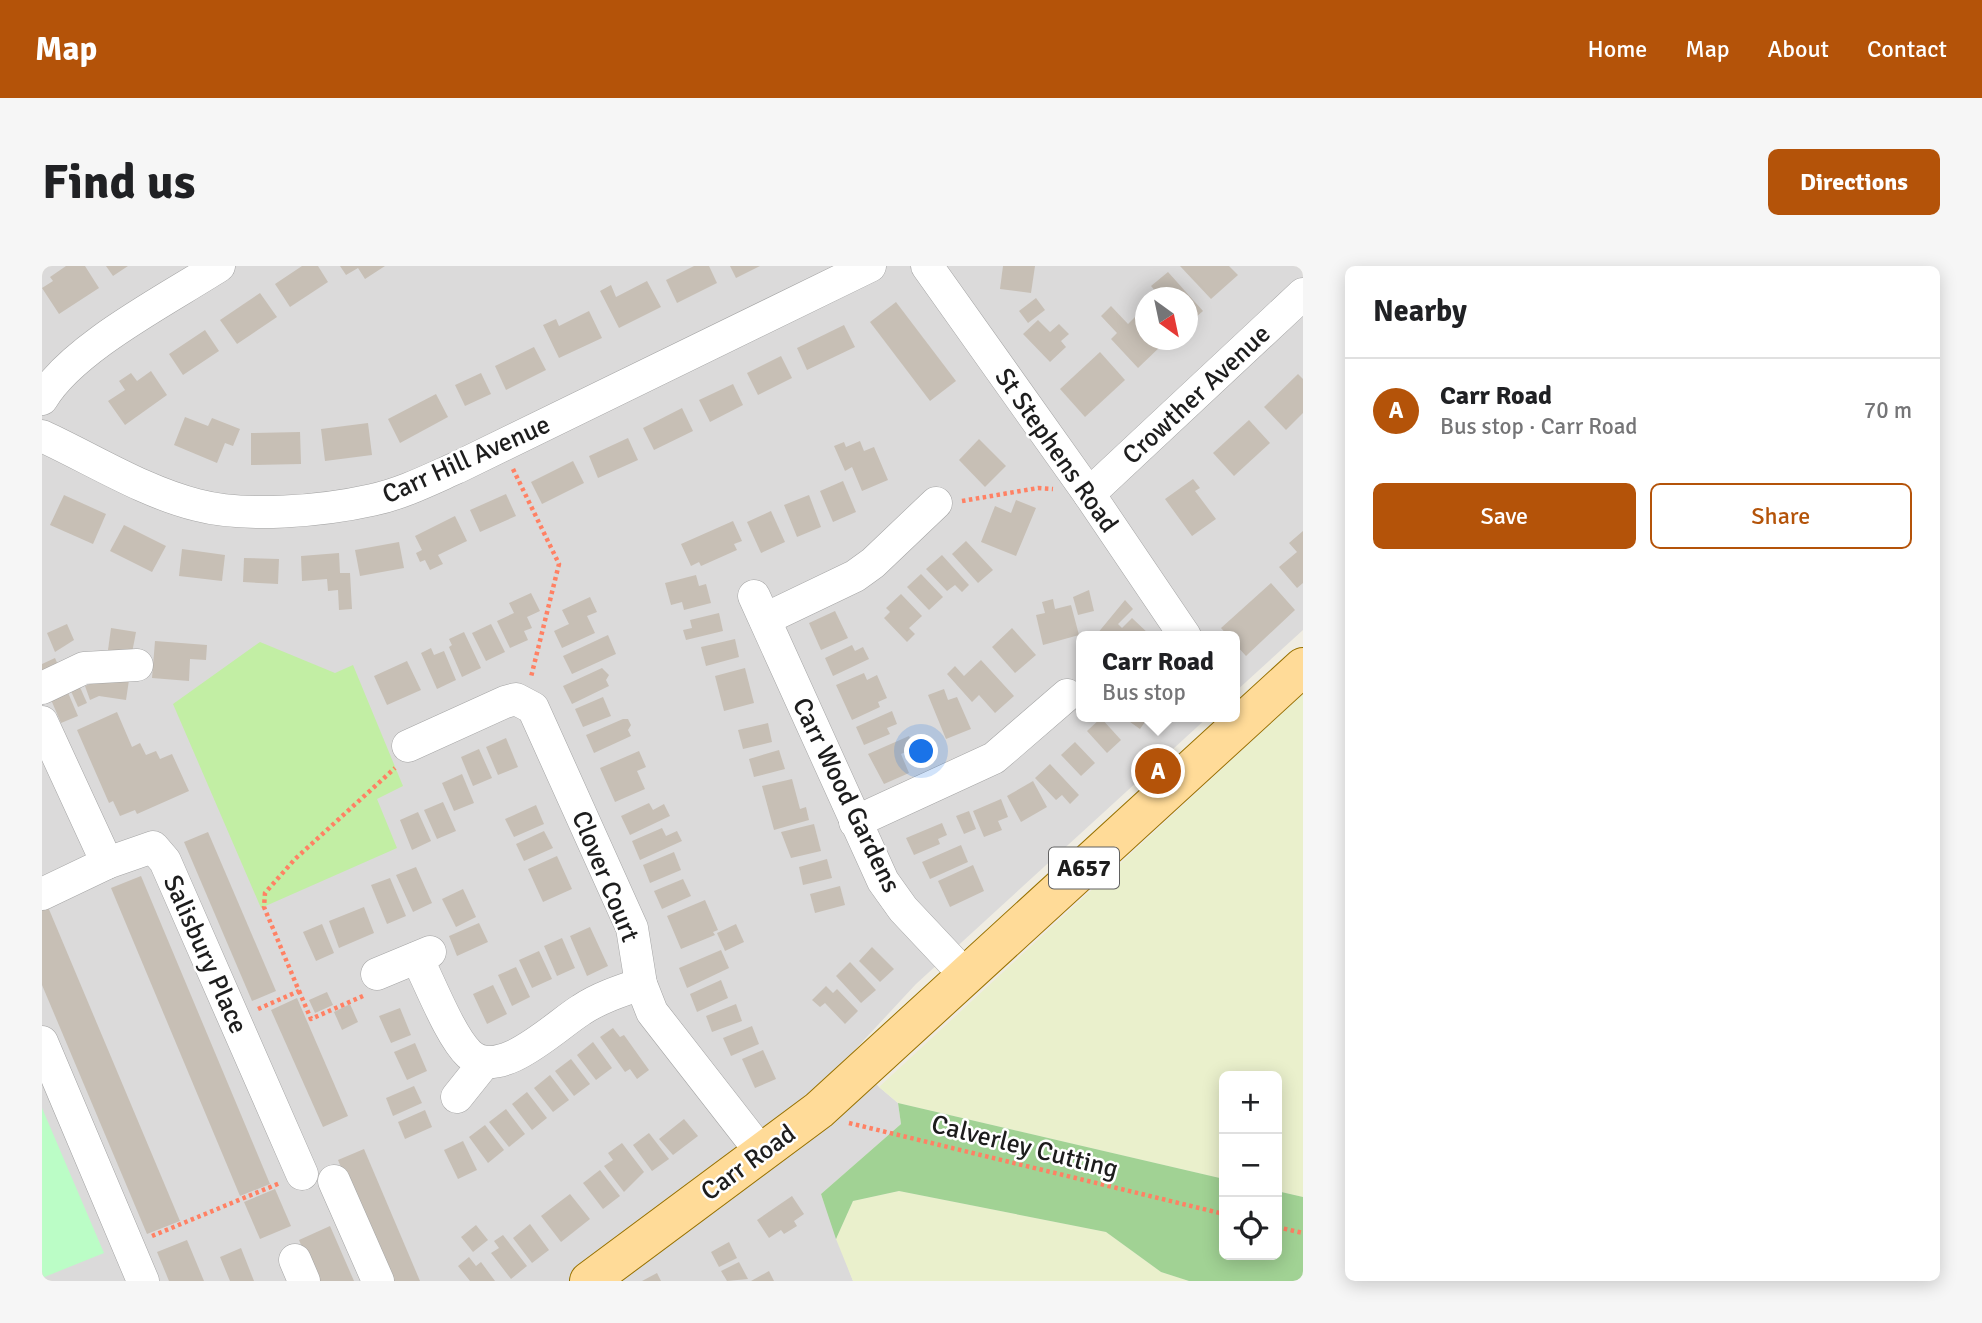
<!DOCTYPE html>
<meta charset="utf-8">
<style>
body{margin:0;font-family:Signika,sans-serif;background:#f6f6f6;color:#202124}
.controls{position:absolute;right:21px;bottom:21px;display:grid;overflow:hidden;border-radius:10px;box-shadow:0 4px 18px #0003}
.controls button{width:63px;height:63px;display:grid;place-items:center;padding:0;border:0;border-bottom:2px solid #e0e0e0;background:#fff;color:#202124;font:35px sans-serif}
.compass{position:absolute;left:1093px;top:21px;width:63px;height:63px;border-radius:50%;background:#fff;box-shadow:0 4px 18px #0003;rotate:147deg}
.you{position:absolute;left:880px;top:486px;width:24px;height:24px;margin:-18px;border:5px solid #fff;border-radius:50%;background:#1a73e8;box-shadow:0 0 0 10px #1a73e833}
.badge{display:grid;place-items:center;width:46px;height:46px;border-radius:50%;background:#b45309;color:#fff;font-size:23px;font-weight:700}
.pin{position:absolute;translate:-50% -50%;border:4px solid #fff;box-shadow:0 2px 7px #0006}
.popup{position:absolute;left:1034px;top:365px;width:164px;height:91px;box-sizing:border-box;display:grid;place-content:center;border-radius:10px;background:#fff;filter:drop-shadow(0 2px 5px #0005);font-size:23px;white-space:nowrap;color:#757577}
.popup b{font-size:26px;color:#202124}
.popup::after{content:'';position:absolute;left:50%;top:100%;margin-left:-14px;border:14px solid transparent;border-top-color:#fff}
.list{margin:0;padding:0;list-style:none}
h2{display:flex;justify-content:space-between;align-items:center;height:91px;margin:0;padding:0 28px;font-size:30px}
h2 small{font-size:23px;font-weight:400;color:#757577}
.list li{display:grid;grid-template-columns:46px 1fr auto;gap:21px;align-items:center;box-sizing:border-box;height:105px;padding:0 28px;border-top:2px solid #e0e0e0}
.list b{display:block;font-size:26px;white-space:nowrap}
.list p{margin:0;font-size:23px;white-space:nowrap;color:#757577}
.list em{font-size:23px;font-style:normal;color:#757577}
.actions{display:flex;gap:14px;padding:21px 28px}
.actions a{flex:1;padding:16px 0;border:2px solid #b45309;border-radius:10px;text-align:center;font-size:24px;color:#b45309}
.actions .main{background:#b45309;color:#fff}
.icon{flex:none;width:38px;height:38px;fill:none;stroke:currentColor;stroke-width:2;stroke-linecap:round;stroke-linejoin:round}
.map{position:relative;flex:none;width:1261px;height:1015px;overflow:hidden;border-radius:10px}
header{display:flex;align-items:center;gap:42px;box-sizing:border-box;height:98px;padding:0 35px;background:#b45309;color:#fff}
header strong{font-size:33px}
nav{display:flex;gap:38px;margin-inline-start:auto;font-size:24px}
.intro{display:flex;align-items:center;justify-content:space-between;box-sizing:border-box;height:168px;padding:0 42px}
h1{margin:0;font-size:49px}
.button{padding:18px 32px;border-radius:10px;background:#b45309;color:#fff;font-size:24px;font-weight:700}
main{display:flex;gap:42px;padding:0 42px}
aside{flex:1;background:#fff;border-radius:10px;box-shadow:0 4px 18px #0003}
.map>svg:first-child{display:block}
.residential{fill:#dbdada;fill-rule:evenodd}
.farmland{fill:#eaf0cc}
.grass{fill:#c2eea4}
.forest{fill:#a1d294}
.park{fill:#bbfdc6}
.building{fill:#c7bfb5}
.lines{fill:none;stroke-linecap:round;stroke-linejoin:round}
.minor-casing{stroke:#a4a4a4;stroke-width:33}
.major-casing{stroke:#977100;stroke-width:40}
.path{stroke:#ff8164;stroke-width:4.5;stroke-dasharray:3.5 3.5;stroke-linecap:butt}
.minor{stroke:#fff;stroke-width:32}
.major{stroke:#ffdb98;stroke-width:38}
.labels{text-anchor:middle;stroke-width:5;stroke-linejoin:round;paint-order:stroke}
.shield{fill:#fff;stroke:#616161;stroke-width:2}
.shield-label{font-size:24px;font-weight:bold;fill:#1d1d1d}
.street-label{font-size:26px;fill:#1d1d1d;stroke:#fff}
</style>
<header>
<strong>Map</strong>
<nav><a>Home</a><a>Map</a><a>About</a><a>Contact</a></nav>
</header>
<div class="intro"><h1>Find us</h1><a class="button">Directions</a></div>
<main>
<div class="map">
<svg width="1261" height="1015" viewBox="0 0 1261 1015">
<rect width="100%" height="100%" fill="#efece2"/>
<path class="residential" d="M0,0H1261V364L1193,426V370H1039V451H1166L874,718L808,789L837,821L856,837L859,858L779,928L811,1015H0ZM1104,32H1146V74H1104Z"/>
<g class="farmland">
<path d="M1261,428V931L1235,925V810H1182V913L856,837L837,821Z"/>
<path d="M857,925L1064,966L1119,1006L1147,1015H811L794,973L811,935Z"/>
</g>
<path class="grass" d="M218,376L293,407L311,399L361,520L335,533L355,582L219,642L131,438Z"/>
<path class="forest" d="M856,837L1182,913V989H1235V925L1261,931V1015H1147L1119,1006L1064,966L857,925L811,935L794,973L779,928L859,858Z"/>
<path class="park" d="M0,842L62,987L0,1012Z"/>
<g class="building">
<path d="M24,0H43L57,22L17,48L0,22L11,15L8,11Z"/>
<path d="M64,0H86L71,10Z"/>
<path d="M260,0H276L286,16L248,41L233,18Z"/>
<path d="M298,0H343L323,13L316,2L304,9Z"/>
<path d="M652,0H667L675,17L635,37L624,14Z"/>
<path d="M688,0H718L694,12Z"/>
<path d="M961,0H993L989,27L958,23Z"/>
<path d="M1138,0H1187L1196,9L1169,33Z"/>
<path d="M1126,6L1161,45L1146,58V32H1112L1116,28L1109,20Z"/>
<path d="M605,15L619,41L577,62L558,25L569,19L574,31Z"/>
<path d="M218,27L235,51L195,78L178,54Z"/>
<path d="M994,32L1003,44L986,57L977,45Z"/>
<path d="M854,36L914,115L888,135L828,56Z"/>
<path d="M1069,40L1086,58L1093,51L1103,61V74H1115L1120,79L1096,102L1069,73L1075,67L1059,50Z"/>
<path d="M547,45L560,72L517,92L501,59L514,53L517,60Z"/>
<path d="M996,54L1008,66L1017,58L1027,68L1019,75L1024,81L1008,96L981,68Z"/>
<path d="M802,59L813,81L765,104L755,82Z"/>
<path d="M163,64L177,85L141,109L127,88Z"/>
<path d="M492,81L504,104L464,124L453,100Z"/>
<path d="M1058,86L1083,114L1043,151L1018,123Z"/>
<path d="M739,90L750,112L716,129L705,107Z"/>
<path d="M109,105L125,129L83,159L66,135L83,124L77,115L89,107L95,115Z"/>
<path d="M439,107L449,128L423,140L413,119Z"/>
<path d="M1256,108L1261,113V147L1244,164L1222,141Z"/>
<path d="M691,118L701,139L668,156L657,134Z"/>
<path d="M394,128L406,151L358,177L346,153Z"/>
<path d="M640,142L651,165L612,184L601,162Z"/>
<path d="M143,151L166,160L170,152L198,163L191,180L183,177L175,197L132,179Z"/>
<path d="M1207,154L1228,177L1192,210L1171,187Z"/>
<path d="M326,157L330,189L283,195L279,163Z"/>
<path d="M258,166L259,198L209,199V167Z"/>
<path d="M586,172L596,194L556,212L547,190Z"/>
<path d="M937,173L964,200L943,221L917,194Z"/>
<path d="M818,175L822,185L832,181L846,214L820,225L810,201L803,205L792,180L802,176L804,181Z"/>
<path d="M531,195L542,217L500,238L489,216Z"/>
<path d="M1151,213L1158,222L1153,225L1174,253L1150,270L1123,233Z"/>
<path d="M801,215L814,246L791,256L778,225Z"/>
<path d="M464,228L474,250L438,266L428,244Z"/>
<path d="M22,229L64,248L51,278L8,259Z"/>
<path d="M767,229L779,261L755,271L742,239Z"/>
<path d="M974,234L994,242L974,290L939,276L953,240L969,247Z"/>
<path d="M729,245L743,276L719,287L705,256Z"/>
<path d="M413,250L425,275L396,289L401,298L388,304L383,294L378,296L374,287L380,284L373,270Z"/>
<path d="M691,255L700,275L692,278L695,284L659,300L657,296L649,300L639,278Z"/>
<path d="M82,259L124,280L110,306L68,285Z"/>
<path d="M1261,265V317L1255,322L1237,301L1255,286L1247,277Z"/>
<path d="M924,275L951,304L936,317L910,288Z"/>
<path d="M357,276L362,302L318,310L313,284Z"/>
<path d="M140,283L183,289L180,315L137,310Z"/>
<path d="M297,287L298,307H308L310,343L297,344L296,324L286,325L285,313L260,315L259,290Z"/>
<path d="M900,289L927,319L920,326L913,319L905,325L884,303Z"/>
<path d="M202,292L237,293L236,318L201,316Z"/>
<path d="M879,308L901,331L887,344L865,321Z"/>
<path d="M654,309L657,320L664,318L669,337L642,344L640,336L629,339L623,317Z"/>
<path d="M1229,317L1253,344L1204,390L1193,378V370H1186L1179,362Z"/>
<path d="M1047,324L1052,345L1036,349L1031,331Z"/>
<path d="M489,327L498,345L485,351L490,362L482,365L486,374L468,382L455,355L472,347L467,337Z"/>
<path d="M859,328L880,350L867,362L873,368L865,376L842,352L848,346L844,342Z"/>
<path d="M548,331L555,346L545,350L553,367L520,382L512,365L527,358L520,344Z"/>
<path d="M1011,333L1013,343L1029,339L1037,369L1001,379L994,349L1003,347L1000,336Z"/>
<path d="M1083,334L1091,343L1076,358L1080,362L1090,352L1109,370L1055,368Z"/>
<path d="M793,345L806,372L779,384L767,357Z"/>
<path d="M677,347L681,365L644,374L641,364L650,362L648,354Z"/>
<path d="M25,358L32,374L13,386L5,367Z"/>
<path d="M449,358L463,386L444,395L430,367Z"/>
<path d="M69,362L94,366L90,387L66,384Z"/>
<path d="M970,362L994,389L973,407L950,381Z"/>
<path d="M422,366L439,402L420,411L407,381L410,379L407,373Z"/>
<path d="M566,369L574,388L530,408L521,390Z"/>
<path d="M693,373L697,391L664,400L659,381Z"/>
<path d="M113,375L165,379L164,394L148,393L147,415L110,412Z"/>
<path d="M810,379L813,385L821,381L827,393L791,410L783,392Z"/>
<path d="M389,382L392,389L402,385L414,414L395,423L379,387Z"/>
<path d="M13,392L17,401L0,409V398Z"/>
<path d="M939,394L972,430L953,447L937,429L930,436L905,408L913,400L922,410Z"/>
<path d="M365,395L379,424L345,439L332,410Z"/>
<path d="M560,402L567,409L564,414L567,420L530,438L521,420Z"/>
<path d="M703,402L712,437L682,445L673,410Z"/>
<path d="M822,407L825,414L835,409L845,432L836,436L838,441L810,454L794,419Z"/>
<path d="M65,411L87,414L84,434L57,430L48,434L43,420Z"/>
<path d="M37,419L45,437L36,441L28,423Z"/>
<path d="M24,422L36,450L19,457L7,429Z"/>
<path d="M902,423L906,434L915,431L929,463L904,473L886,429Z"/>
<path d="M561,431L569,450L541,461L533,443Z"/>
<path d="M850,445L855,458L845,462L848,468L822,479L814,461Z"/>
<path d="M75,446L90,481L98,477L104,489L114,485L118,493L130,488L147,525L95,548L93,544L78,550L71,535L67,537L35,464Z"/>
<path d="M1081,451H1117L1112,458L1105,453L1098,463Z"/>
<path d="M1059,452L1079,474L1065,487L1045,465Z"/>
<path d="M581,453H586L589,459L586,464L589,470L552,487L544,469Z"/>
<path d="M726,457L730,476L701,483L696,464Z"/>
<path d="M867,470L873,482L859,488L867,507L842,518L826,488Z"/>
<path d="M464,472L476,501L456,509L444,481Z"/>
<path d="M1033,476L1053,497L1039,510L1019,489Z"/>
<path d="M437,483L450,512L431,520L419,491Z"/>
<path d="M737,484L743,503L712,511L707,493Z"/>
<path d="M597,485L604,501L595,505L603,523L573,536L558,502Z"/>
<path d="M1008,498L1037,529L1028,538L1020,529L1014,534L993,512Z"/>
<path d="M420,508L432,537L412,545L400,517Z"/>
<path d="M750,513L758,543L764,541L767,554L732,564L720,520Z"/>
<path d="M991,515L1005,541L979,556L965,530Z"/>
<path d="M959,533L966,551L956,555L960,564L942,571L931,545Z"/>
<path d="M401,536L414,565L395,573L382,544Z"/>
<path d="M607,537L611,544L622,538L628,550L588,569L579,550Z"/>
<path d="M494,539L502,558L472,571L463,553Z"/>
<path d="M927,545L934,563L922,568L914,550Z"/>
<path d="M376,546L389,575L370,584L358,554Z"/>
<path d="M900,557L905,569L896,573L898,578L872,589L864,572Z"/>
<path d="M772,558L779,585L749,592L739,566Z"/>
<path d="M620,562L624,570L635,565L640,575L598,594L590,575Z"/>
<path d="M502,565L511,582L482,595L474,578Z"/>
<path d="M166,566L234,725L210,735L142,576Z"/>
<path d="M919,579L926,596L888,613L880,596Z"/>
<path d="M632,586L639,604L608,617L601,599Z"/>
<path d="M515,590L530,623L501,636L486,603Z"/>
<path d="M785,593L790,612L761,619L757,601Z"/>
<path d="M931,599L942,625L908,641L896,615Z"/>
<path d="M374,601L390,637L371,646L354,609Z"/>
<path d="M99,610L228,918L198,930L69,622Z"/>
<path d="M348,612L364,650L345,658L329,619Z"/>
<path d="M641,613L649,630L620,643L612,625Z"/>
<path d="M798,620L803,639L773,647L768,628Z"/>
<path d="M421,623L434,651L414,661L400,633Z"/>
<path d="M663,634L676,664L671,666L673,669L639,683L625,650Z"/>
<path d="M6,641L138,955L105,968L0,719V643Z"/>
<path d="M322,641L332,667L297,682L287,655Z"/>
<path d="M437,657L446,676L415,690L407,670Z"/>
<path d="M280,658L292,687L274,695L261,666Z"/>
<path d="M694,658L702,676L683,685L675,667Z"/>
<path d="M548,661L566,700L545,710L528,670Z"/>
<path d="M520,672L533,702L515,710L502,680Z"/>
<path d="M830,681L852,703L838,716L817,695Z"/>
<path d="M679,684L687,702L645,722L637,702Z"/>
<path d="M497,685L510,713L490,722L477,694Z"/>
<path d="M808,696L834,724L819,737L794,710Z"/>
<path d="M474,701L488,731L470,740L456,709Z"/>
<path d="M679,714L686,732L655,746L648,728Z"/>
<path d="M451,719L465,748L445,758L431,728Z"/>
<path d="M784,720L791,727L795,723L816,745L803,758L783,737L778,741L770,734Z"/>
<path d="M285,726L291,739L273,747L267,734Z"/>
<path d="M255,732L306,850L281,861L229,744Z"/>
<path d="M308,738L316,756L300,764L292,746Z"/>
<path d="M694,738L700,755L670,766L664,750Z"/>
<path d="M358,742L369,769L349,777L337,750Z"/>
<path d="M710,760L717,778L689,790L681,772Z"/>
<path d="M571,762L578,771L582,769L607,804L595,813L588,803L583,806L558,771Z"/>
<path d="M551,776L570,802L554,814L535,789Z"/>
<path d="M373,777L385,805L365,814L352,786Z"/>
<path d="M721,784L734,813L713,822L700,793Z"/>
<path d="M529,793L548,818L532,830L513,805Z"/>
<path d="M508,809L527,834L511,846L492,822Z"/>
<path d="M372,820L380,837L351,850L344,832Z"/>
<path d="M485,826L505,852L490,864L470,838Z"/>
<path d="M464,843L483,868L467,881L447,856Z"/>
<path d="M383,844L390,861L363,873L356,856Z"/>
<path d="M642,853L656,870L631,889L617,873Z"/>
<path d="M443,859L462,884L446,897L427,871Z"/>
<path d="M607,867L627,893L610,905L591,879Z"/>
<path d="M421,875L435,904L416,913L402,884Z"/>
<path d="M580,877L602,906L582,926L562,900L571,894L566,887Z"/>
<path d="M322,883L378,1015H347L296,894Z"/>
<path d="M558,904L578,930L561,943L541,917Z"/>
<path d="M233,923L249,960L218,973L202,936Z"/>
<path d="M528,928L548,953L519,976L499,950Z"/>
<path d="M750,930L762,948L752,955L755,960L742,968L739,964L727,972L715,954Z"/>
<path d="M488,958L507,984L490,997L471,972Z"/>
<path d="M434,959L446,974L431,986L419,971Z"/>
<path d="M288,960L312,1015H274L257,974Z"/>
<path d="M461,969L485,1000L469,1013L449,987L457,982L452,975Z"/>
<path d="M145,974L162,1015H127L115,986Z"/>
<path d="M687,976L695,992L677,1001L669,986Z"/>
<path d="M199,982L212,1015H188L178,991Z"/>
<path d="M427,991L434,1000L439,996L453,1015H428L416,1000Z"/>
<path d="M697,996L706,1013L685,1015L679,1005Z"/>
<path d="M727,1005L732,1015H709Z"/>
<path d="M615,1007L619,1015H600Z"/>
</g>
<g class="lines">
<defs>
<g id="minor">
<path d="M885,0L1047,228L1143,370"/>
<path d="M0,133C30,82 126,33 177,0"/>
<path d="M0,170C50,193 102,226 155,239C204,252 281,245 330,234C359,228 387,214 414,202L828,0"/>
<path d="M1047,228L1261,28"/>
<path d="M712,330L841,615L861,643L924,710"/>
<path d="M723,353L813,310L831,297L894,237"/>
<path d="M0,422L42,402L95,399"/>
<path d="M0,456L65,597"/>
<path d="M366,480L463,436L474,433L491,442L590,662L599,718L610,746L719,886"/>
<path d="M813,556L952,492L1025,429"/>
<path d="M0,628L65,597L111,581L123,595L260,908"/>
<path d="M375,692C388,717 408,770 427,788C457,817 513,760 539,744C557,732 578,725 599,718"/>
<path d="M335,708L388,686"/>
<path d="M0,776L101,1015"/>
<path d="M415,831L443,796"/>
<path d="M292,915L336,1015"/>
<path d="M253,994L262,1015"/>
</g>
<path id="major" d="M547,1015L777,844L1261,401"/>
</defs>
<use href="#minor" class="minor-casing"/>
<use href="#major" class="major-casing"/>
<g class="path">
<path d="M471,203L517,298L489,411"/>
<path d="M920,235L996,222L1011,223"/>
<path d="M257,725L269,753L321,730"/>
<path d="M216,743L257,725L222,641L223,627L253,593L353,502"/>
<path d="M807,857L1182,948"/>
<path d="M1235,961L1261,967"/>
<path d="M110,970L238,917"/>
</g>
<use href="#minor" class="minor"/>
<use href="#major" class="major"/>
</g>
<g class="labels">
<rect class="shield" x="1007" y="581.5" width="70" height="41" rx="5"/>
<g class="shield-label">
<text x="1042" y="610">A657</text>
</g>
<g class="street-label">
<text transform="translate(1154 128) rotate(-43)" y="9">Crowther Avenue</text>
<text transform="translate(1015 184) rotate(55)" y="9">St Stephens Road</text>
<text transform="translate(424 193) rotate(-24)" y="9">Carr Hill Avenue</text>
<text transform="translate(805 529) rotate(64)" y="9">Carr Wood Gardens</text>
<text transform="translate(564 610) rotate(68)" y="9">Clover Court</text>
<text transform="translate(164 688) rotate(66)" y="9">Salisbury Place</text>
<text transform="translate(983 880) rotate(14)" y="9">Calverley Cutting</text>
<text transform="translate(706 896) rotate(-36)" y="9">Carr Road</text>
</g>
</g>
</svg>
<div class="controls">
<button>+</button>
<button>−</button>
<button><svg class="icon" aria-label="locate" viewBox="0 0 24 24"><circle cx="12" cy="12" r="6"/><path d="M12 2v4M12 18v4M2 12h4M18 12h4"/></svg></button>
</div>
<svg class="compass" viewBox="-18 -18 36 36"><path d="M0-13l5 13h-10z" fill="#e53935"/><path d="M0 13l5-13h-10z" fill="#757577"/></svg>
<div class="you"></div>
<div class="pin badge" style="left:1116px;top:505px">A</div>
<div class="popup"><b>Carr Road</b>Bus stop</div>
</div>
<aside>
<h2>Nearby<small></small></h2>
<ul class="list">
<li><span class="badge">A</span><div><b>Carr Road</b><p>Bus stop · Carr Road</p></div><em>70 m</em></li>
</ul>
<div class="actions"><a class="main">Save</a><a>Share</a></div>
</aside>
</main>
